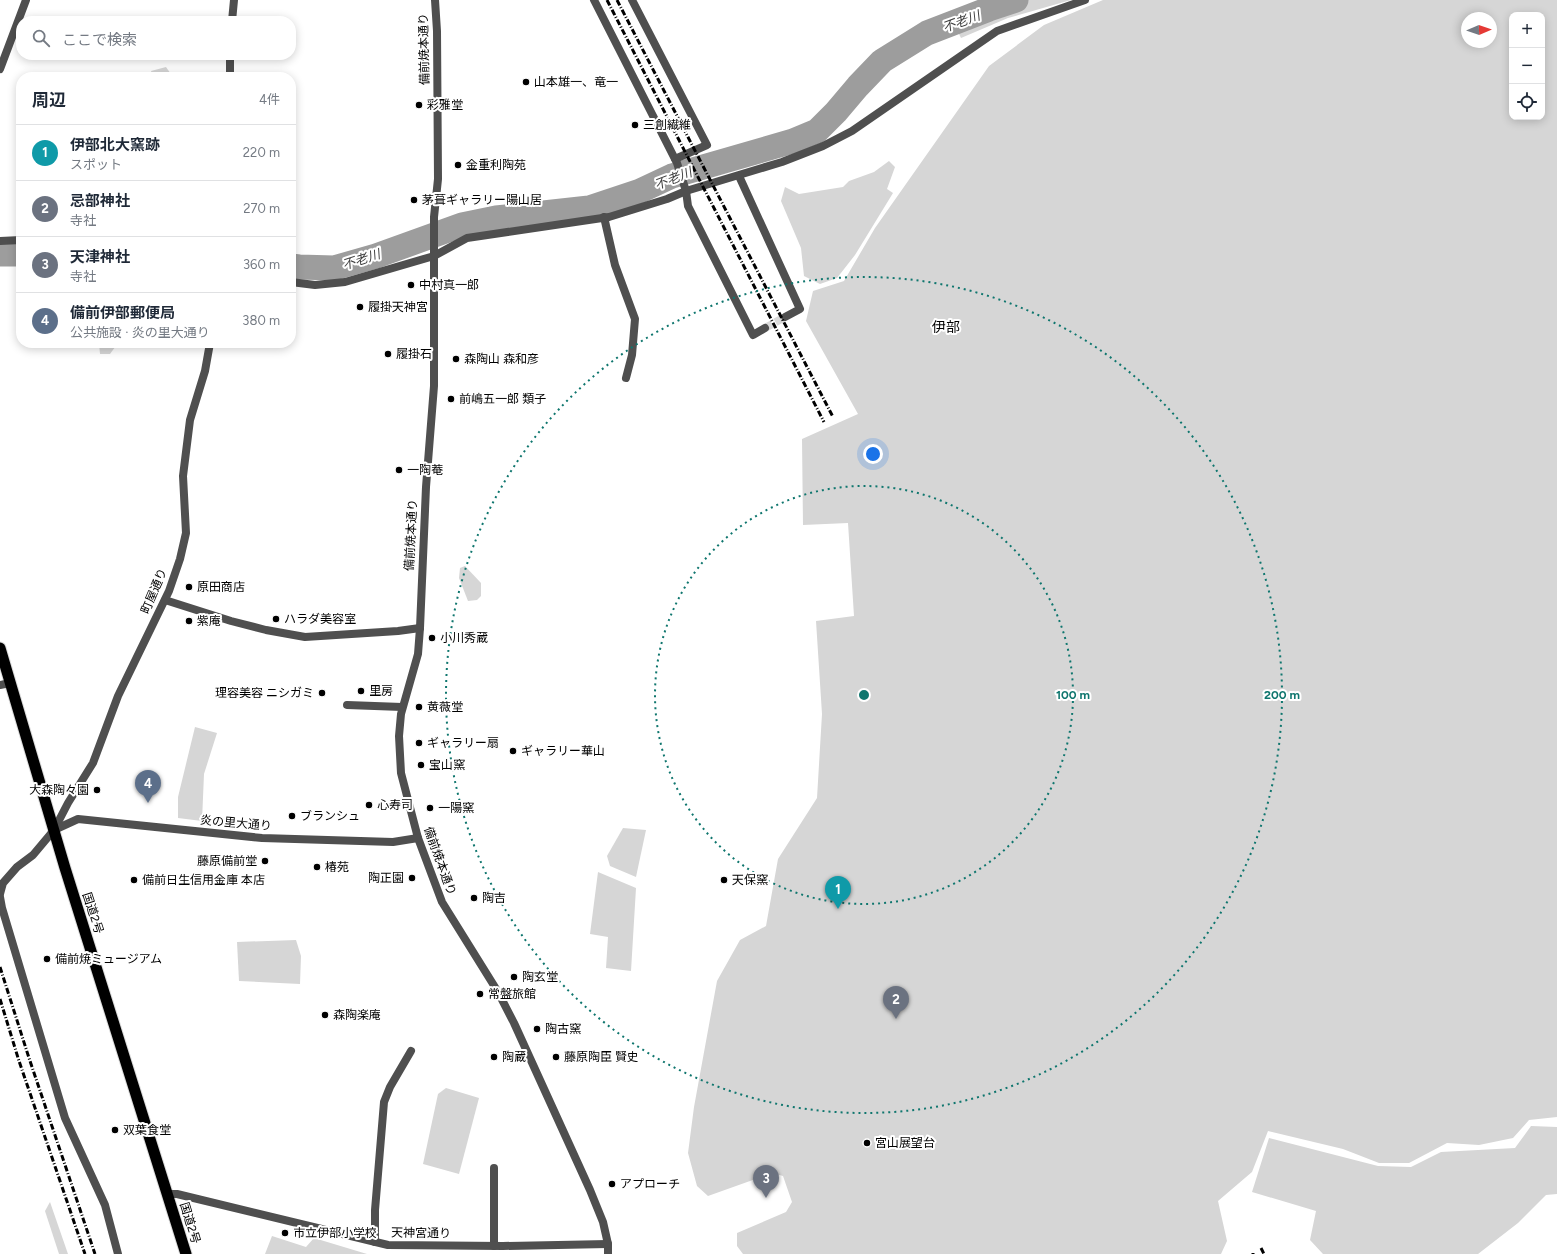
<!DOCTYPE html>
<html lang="ja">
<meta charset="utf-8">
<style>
body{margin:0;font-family:Figtree,"Noto Sans JP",sans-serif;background:#f6f6f7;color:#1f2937}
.controls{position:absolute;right:12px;top:12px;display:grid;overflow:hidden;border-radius:8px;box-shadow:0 2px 10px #0003}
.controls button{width:36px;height:36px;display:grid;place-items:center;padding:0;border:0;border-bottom:1px solid #e0e1e3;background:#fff;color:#1f2937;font:20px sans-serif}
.compass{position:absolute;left:1461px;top:12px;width:36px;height:36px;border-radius:50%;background:#fff;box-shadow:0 2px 10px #0003;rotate:88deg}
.you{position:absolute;left:873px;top:454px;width:14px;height:14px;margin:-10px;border:3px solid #fff;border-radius:50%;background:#1a73e8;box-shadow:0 0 0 6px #1a73e833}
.badge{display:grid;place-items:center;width:26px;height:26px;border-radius:50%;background:#ea580c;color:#fff;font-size:13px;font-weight:700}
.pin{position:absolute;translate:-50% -33px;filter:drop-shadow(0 1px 2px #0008)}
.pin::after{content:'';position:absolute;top:21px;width:14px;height:12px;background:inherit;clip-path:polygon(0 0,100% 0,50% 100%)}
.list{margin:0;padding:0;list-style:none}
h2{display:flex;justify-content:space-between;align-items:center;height:52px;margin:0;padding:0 16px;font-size:17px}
h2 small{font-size:13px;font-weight:400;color:#747a83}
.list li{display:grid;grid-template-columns:26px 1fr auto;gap:12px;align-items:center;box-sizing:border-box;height:56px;padding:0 16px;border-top:1px solid #e0e1e3}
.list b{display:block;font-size:15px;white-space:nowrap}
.list p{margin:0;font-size:13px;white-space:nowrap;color:#747a83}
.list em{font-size:13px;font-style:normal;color:#747a83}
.icon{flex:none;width:22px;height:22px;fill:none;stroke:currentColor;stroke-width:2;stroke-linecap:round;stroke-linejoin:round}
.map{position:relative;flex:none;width:1557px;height:1254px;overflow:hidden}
.search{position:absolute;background:#fff;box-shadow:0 2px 10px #0003;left:16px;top:16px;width:280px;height:44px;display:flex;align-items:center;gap:10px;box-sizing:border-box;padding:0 14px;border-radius:16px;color:#747a83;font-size:15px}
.panel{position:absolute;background:#fff;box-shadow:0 2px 10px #0003;left:16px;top:72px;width:280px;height:276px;border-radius:16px}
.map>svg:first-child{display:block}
.green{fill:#d6d6d6;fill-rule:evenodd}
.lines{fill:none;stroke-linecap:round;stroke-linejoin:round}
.river{stroke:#9d9d9d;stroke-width:25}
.minor-tunnel{stroke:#d9d9d9;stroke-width:8;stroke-dasharray:8 4;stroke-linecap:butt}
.trunk-casing{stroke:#dbdbdb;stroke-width:13}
.minor{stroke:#4f4f4f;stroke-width:8}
.tertiary{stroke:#4f4f4f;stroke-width:8}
.trunk{stroke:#000;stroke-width:11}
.rail{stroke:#000;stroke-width:3;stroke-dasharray:6 2 1 2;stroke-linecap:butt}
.ring{fill:none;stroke:#0f766e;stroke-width:2;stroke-dasharray:2 4}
.poi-dot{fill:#000;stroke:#fff;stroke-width:1.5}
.labels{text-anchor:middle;stroke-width:4;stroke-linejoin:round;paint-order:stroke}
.street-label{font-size:12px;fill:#000;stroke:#fff}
.poi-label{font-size:12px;fill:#000;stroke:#fff;text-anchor:start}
.water-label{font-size:13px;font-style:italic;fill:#3e3e3e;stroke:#fff}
.quarter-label{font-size:14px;fill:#000;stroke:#fff}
.centre{fill:#0f766e;stroke:#fff;stroke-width:2}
.ring-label{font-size:12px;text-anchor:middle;font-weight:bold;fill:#0f766e;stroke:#fff;stroke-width:4;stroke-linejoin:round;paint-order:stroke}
</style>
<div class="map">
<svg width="1557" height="1254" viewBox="0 0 1557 1254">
<rect width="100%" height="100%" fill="#fff"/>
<g class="green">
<path d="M987,0H1071L1008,18L961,38L957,30L954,16Z"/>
<path d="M1103,0H1557V1117L1529,1120L1513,1138L1479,1145L1447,1143L1409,1163H1379L1343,1149L1268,1131L1252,1172L1218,1201L1227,1241L1221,1254H743L737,1246V1233L786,1212L792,1202L783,1176L772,1173L708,1196L697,1186L688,1153L694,1107L717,981L740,940L766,926L778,859L817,798L822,714L816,621L854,616L848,523L803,525L802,439L858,414L806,321L813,291L844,281L875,228L989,66L1044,25ZM1512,15H1542V117H1512ZM1467,18H1491V42H1467Z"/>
<path d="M166,67L173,77H153L151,71Z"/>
<path d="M889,161L895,167L887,189L893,193L855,255L837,278L820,284L804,276L801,248L781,201L785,187L799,194L843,187L849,181L874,172Z"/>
<path d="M99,343H118L110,354H100Z"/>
<path d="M465,566L481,583V596L477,600L468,601L459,578L460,568Z"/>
<path d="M195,727L217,733L204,774L202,821L178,818V797Z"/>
<path d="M623,828L646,830L636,877L610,866L607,856Z"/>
<path d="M598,872L636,888L631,971L606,968L608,937L590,934Z"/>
<path d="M296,940L301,956L300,984L239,981L237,942Z"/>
<path d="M446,1088L479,1098L459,1174L423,1164L438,1094Z"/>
<path d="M1531,1126L1557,1127V1194L1546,1195L1518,1223L1478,1254H1323L1310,1240L1316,1211L1252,1192L1269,1138L1378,1166L1411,1167L1441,1152L1515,1148Z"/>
<path d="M50,1202L68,1254H59L45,1211Z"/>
<path d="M272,1236L306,1247L314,1238L367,1254H265Z"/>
</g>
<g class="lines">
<g class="river">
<path d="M0,254H21"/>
<path d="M291,266L299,267L334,268L376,256L462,225L496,218L589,208L640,191L672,176L793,141L817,131L836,112L858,86L882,61L927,33L989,9L1016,0"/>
</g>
<path class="minor-tunnel" d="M765,328L785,317"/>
<defs>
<path id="trunk" d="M0,648L65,868L186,1254"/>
</defs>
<use href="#trunk" class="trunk-casing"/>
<g class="minor">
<path d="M435,0L437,31L438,179L434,217V386L426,487L420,628L418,654L401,714L399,736L401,773L418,838L442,902L498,992L514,1023L590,1190L603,1222L608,1244V1254"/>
<path d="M594,0L677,163L686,191L688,206L753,335L765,328"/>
<path d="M632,0L707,145L675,159"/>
<path d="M232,21L234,0"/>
<path d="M0,69L26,0"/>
<path d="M230,77V55"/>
<path d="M739,176L800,309L785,317"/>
<path d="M604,217L615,265L635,319L632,355L626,378"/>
<path d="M0,241L21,240"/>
<path d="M291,282L315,285L345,282L434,256L467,238L609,217L667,199L686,191L782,162L823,146L852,131L997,31L1085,0"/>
<path d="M165,600L231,621L266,630L305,637L398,631L420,628"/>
<path d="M0,685L10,683"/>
<path d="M347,705L402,707"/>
<path d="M0,894L3,883L17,867L33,855L54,830L68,803L93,763L118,696L169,591L180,559L186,533L183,476L190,420L205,371L210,343"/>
<path d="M0,897L2,908L65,1118L105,1205L118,1254"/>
<path d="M494,1168V1246"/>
<path d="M168,1194H177L388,1245L503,1246L608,1244"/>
<path d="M375,1242V1210L384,1102L390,1087L411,1051"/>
</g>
<path class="tertiary" d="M54,830L78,819L262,838L393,842L418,838"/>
<use href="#trunk" class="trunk"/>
<g class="rail">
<path d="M607,0L824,422"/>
<path d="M617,0L833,417"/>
<path d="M0,967L29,1058L95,1254"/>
<path d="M0,999L19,1061L85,1254"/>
<path d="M1261,1248L1264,1254"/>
<path d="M1253,1253V1254"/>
</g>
</g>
<g class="ring">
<circle cx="864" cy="695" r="209"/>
<circle cx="864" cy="695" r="418"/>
</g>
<g class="poi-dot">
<circle cx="526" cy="82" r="4"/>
<circle cx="419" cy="105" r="4"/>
<circle cx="635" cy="125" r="4"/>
<circle cx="458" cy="165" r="4"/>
<circle cx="414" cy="200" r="4"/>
<circle cx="411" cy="285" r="4"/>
<circle cx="360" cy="307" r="4"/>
<circle cx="388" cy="354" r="4"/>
<circle cx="456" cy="359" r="4"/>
<circle cx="451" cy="399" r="4"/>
<circle cx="399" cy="470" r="4"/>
<circle cx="189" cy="587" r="4"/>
<circle cx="276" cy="619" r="4"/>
<circle cx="189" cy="621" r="4"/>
<circle cx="432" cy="638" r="4"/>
<circle cx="361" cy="691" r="4"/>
<circle cx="322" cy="693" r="4"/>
<circle cx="419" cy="707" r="4"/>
<circle cx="419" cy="743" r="4"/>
<circle cx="513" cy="751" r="4"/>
<circle cx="421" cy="765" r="4"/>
<circle cx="97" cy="790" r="4"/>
<circle cx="369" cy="805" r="4"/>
<circle cx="430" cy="808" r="4"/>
<circle cx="292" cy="816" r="4"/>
<circle cx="265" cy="861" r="4"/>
<circle cx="317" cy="867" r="4"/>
<circle cx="412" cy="878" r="4"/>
<circle cx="134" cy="880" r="4"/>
<circle cx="724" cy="880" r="4"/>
<circle cx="474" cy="898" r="4"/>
<circle cx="47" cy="959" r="4"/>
<circle cx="514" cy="977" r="4"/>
<circle cx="480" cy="994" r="4"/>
<circle cx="325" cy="1015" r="4"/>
<circle cx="537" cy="1029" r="4"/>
<circle cx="494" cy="1057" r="4"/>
<circle cx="556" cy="1057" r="4"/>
<circle cx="115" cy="1130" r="4"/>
<circle cx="867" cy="1143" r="4"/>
<circle cx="612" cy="1184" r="4"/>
<circle cx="285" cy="1233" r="4"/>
</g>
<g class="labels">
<g class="street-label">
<text transform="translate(424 49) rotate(-91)" y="4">備前焼本通り</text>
<text transform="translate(411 535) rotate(-87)" y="4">備前焼本通り</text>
<text transform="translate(154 591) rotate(-67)" y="4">町屋通り</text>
<text transform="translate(236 823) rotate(5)" y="4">炎の里大通り</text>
<text transform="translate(440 861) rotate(70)" y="4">備前焼本通り</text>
<text transform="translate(93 913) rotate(72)" y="4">国道2号</text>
<text transform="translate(190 1223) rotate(73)" y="4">国道2号</text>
<text transform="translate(421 1233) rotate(1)" y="4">天神宮通り</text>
</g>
<g class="poi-label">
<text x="534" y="86">山本雄一、竜一</text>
<text x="427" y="109">彩雅堂</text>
<text x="643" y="129">三創繊維</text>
<text x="466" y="169">金重利陶苑</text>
<text x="422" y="204">茅葺ギャラリー陽山居</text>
<text x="419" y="289">中村真一郎</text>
<text x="368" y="311">履掛天神宮</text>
<text x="396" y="358">履掛石</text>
<text x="464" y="363">森陶山 森和彦</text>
<text x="459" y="403">前嶋五一郎 類子</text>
<text x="407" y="474">一陶菴</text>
<text x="197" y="591">原田商店</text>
<text x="284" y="623">ハラダ美容室</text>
<text x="197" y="625">紫庵</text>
<text x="440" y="642">小川秀蔵</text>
<text x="369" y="695">里房</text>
<text x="314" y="697" text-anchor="end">理容美容 ニシガミ</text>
<text x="427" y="711">黄薇堂</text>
<text x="427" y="747">ギャラリー扇</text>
<text x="521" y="755">ギャラリー華山</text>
<text x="429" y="769">宝山窯</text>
<text x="89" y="794" text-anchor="end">大森陶々園</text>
<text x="377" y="809">心寿司</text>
<text x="438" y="812">一陽窯</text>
<text x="300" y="820">ブランシュ</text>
<text x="257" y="865" text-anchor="end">藤原備前堂</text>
<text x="325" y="871">椿苑</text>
<text x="404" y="882" text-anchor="end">陶正園</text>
<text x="142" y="884">備前日生信用金庫 本店</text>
<text x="732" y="884">天保窯</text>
<text x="482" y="902">陶吉</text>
<text x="55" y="963">備前焼ミュージアム</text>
<text x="522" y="981">陶玄堂</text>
<text x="488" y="998">常盤旅館</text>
<text x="333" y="1019">森陶楽庵</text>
<text x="545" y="1033">陶古窯</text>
<text x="502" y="1061">陶蔵</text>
<text x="564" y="1061">藤原陶臣 賢史</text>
<text x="123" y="1134">双葉食堂</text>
<text x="875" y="1147">宮山展望台</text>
<text x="620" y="1188">アプローチ</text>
<text x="293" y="1237">市立伊部小学校</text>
</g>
<g class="water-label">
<text transform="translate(961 21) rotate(-20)" y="5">不老川</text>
<text transform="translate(673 178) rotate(-21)" y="5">不老川</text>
<text transform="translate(361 259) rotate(-18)" y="5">不老川</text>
</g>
<g class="quarter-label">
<text x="946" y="332">伊部</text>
</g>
</g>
<circle cx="864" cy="695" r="6" class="centre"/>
<g class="ring-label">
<text x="1073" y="699">100 m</text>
<text x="1282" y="699">200 m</text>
</g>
</svg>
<div class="controls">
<button>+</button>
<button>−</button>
<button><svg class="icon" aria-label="locate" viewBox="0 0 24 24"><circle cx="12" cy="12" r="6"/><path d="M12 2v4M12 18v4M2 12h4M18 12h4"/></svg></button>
</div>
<svg class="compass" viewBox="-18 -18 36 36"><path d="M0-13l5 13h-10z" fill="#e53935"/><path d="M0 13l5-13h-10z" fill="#747a83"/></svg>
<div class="you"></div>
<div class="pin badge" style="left:838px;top:909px;background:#0f9aa8">1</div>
<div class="pin badge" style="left:896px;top:1019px;background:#6b7280">2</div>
<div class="pin badge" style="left:766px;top:1198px;background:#6b7280">3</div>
<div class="pin badge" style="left:148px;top:803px;background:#5c6f8a">4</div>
<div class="search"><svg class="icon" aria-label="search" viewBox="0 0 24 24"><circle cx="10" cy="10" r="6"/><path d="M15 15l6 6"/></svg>ここで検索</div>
<section class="panel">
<h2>周辺<small>4件</small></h2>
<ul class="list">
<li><span class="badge" style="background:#0f9aa8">1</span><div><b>伊部北大窯跡</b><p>スポット</p></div><em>220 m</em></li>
<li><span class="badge" style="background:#6b7280">2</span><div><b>忌部神社</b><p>寺社</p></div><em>270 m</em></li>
<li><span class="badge" style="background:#6b7280">3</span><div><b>天津神社</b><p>寺社</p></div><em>360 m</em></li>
<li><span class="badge" style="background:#5c6f8a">4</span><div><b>備前伊部郵便局</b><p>公共施設 · 炎の里大通り</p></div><em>380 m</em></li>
</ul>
</section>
</div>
